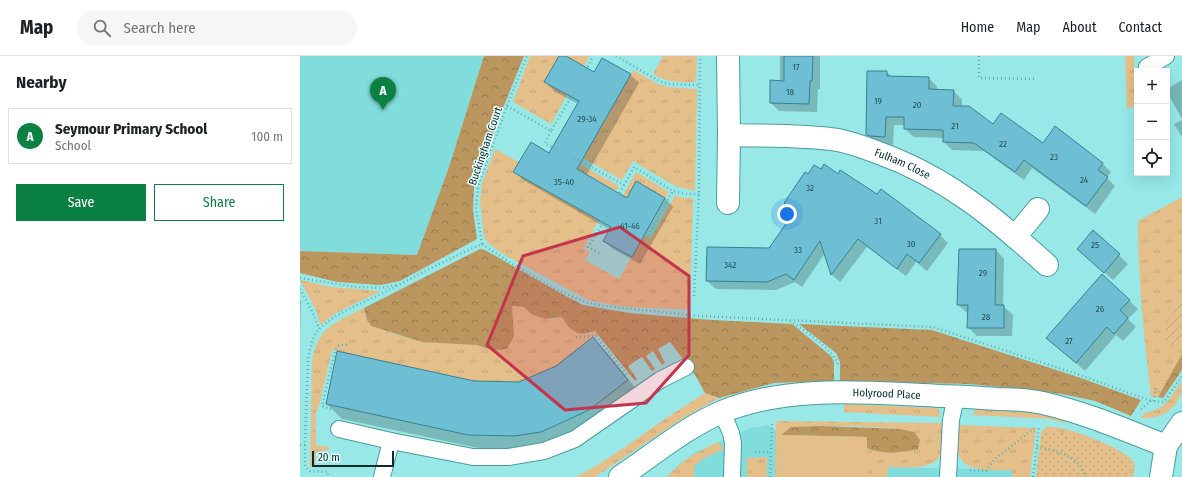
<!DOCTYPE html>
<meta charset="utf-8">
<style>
body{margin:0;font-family:"Fira Sans Condensed",sans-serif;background:#f6f6f6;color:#202124}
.controls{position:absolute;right:12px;top:12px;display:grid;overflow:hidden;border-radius:0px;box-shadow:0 4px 16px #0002}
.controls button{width:36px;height:36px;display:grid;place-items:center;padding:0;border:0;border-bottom:1px solid #e0e0e0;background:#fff;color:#202124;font:20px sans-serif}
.scale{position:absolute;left:12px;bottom:10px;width:82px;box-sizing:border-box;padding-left:4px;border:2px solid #092c2d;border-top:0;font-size:11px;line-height:14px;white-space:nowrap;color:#092c2d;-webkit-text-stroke:3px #e7fdfd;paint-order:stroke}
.you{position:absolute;left:487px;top:158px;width:14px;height:14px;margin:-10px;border:3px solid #fff;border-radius:50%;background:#1a73e8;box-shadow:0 0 0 6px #1a73e833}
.badge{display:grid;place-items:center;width:26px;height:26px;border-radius:50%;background:#0b8043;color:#fff;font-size:13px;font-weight:700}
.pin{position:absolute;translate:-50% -33px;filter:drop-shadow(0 1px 2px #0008)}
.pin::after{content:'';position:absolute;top:21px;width:14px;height:12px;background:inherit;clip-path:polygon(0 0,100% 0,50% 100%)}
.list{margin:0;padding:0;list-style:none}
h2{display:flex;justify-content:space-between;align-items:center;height:52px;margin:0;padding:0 16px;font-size:17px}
h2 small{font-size:13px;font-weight:400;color:#757577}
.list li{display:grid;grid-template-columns:26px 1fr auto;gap:12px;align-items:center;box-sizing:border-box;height:56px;margin:0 8px 8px;padding:0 8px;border:1px solid #e0e0e0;border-radius:0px}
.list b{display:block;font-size:15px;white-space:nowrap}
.list p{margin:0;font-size:13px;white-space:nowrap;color:#757577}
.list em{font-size:13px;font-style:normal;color:#757577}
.actions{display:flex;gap:8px;padding:12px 16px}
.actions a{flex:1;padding:9px 0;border:1px solid #0b8043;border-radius:0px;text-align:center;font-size:14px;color:#0b8043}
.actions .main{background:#0b8043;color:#fff}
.icon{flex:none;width:22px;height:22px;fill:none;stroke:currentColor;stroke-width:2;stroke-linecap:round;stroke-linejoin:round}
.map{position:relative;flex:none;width:882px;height:421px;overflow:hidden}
header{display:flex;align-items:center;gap:24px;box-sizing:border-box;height:56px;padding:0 20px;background:#fff;border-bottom:1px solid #e0e0e0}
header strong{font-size:19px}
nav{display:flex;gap:22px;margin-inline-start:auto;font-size:14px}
.search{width:280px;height:36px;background:#f6f6f6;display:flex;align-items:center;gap:10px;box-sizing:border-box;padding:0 14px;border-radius:22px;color:#757577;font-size:15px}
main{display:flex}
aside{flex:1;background:#fff}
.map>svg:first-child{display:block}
.built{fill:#81dcdc}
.grass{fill:url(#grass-tufts)}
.forest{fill:url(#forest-crowns)}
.park{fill:url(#park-dots)}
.garden{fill:url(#garden-furrows)}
.pitch{fill:#e4bf8a}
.shadow{fill:#0003}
.building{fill:#6ebfd4;stroke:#368193}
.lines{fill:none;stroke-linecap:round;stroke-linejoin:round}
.service-casing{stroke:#4b9b9b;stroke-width:18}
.minor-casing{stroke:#4b9b9b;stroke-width:24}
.tertiary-casing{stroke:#4b9b9b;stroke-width:24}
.path{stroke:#6aacac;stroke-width:2.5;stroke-dasharray:1 3;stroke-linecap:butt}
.service{stroke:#fff;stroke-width:16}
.minor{stroke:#fff;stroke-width:22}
.tertiary{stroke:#fff;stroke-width:22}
.marked{fill:#c4344c;fill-opacity:0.2;stroke:#c4344c;stroke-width:3;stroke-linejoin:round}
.labels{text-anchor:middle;stroke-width:3;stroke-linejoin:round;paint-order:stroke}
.number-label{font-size:9px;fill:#225157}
.street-label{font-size:11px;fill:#092c2d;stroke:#e7fdfd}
</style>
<header>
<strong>Map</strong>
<div class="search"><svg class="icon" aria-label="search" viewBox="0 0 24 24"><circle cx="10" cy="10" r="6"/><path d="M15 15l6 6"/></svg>Search here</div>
<nav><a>Home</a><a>Map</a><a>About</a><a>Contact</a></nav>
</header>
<main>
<aside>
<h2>Nearby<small></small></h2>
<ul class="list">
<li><span class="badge">A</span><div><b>Seymour Primary School</b><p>School</p></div><em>100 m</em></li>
</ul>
<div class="actions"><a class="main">Save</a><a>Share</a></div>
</aside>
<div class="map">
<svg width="882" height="421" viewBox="0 0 882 421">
<defs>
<pattern id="grass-tufts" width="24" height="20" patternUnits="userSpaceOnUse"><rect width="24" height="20" fill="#e4bf8a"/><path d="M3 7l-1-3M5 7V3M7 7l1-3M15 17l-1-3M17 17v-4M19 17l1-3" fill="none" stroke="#c2a477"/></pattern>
<pattern id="forest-crowns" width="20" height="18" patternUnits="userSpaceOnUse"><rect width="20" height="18" fill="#bb965f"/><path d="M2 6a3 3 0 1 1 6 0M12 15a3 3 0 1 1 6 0" fill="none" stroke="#967b4f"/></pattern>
<pattern id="park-dots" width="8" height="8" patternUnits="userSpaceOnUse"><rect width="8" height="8" fill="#e4bf8a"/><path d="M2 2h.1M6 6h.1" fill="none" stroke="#c2a477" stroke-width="1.8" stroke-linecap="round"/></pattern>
<pattern id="garden-furrows" width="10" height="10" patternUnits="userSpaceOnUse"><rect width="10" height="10" fill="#e4bf8a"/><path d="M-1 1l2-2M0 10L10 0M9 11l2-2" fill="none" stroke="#c2a477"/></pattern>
</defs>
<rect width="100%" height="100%" fill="#98e8e8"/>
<g class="built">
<path d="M0,0H184L150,108L117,199L0,195Z"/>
<path d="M468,369L481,379L567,381V421H367L375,412L394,397L450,372Z"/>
<path d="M587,411L712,414V421H587Z"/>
</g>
<g class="grass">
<path d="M230,0H259L244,26L267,39L251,68L213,46Z"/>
<path d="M266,0H289L284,10Z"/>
<path d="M363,0H397L396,26C381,26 366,27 353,18Z"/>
<path d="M825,0H834L836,48L827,54Z"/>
<path d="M333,14L358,28L369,31L397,33L395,135L375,130L333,105L322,124L283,102Z"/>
<path d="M195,93L219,106L214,116L299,164L284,192L290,196L285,204L319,223L344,179L351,182L375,139L383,142H393L390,254C357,252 318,253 286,243L203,198L189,188L184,181L180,145L182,127Z"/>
<path d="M269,102L319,130L316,135L266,107Z"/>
<path d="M336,116L369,136L365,142L337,125L324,148L319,146Z"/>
<path d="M882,141V245L872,257L878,286L882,277V298L858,341H851C844,282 838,224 838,165Z"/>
<path d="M0,224L32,231L81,235L36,257L20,269L17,256Z"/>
<path d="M212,250L224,251L231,258L252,263L262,261L267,270L287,278L295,275L298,278L256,310L219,326L174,325L32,294L19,350L16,356V389L29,391V394L16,396L15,411H10L12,306C17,271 35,266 64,252L67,264L71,269L85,275L122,286L176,289L193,294L212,262Z"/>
<path d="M881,326C882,332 882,338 878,344C870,359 855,363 840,362C847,353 853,357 861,351C869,346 875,334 881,326Z"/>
<path d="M405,337L419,342L383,362L295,421H276C303,407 328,389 353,371C370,359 388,348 405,337Z"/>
<path d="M544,348L638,352L640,361L544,356Z"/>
<path d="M677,352L737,357L767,364L764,367L750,363L672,359Z"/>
<path d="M476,365L643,367C642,377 644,387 641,396C636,416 603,411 588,411L587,421H567V392C585,399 600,397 618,393L600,373L552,370L491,371L481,379L480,421H475Z"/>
<path d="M657,369L736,372L730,421H712V414C696,414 668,418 659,400C655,391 657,379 657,369Z"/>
<path d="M747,370C753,371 759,372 765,373C778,376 833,395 835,409C835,412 833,418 833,421H829L832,407C807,385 773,382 741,376Z"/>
<path d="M418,386L424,393L406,401L394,410V421H367C383,403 397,396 418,386Z"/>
<path d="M467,401V421H447V402Z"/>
</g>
<g class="forest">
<path d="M184,0H224L183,102L174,131L173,154L177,183L100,225L81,229L37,226L0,217V195L117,199L150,108Z"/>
<path d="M180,193L185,194L262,238L283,249L329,257L412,264L492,268L531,300L534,306V325L474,327L419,342L405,337L395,319L370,286L358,293L365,307L362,309L353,295L346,300L355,313L352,315L342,301L328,310L337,323L335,325L295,275C279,281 270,276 262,261L245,263L231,258L224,251L212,250L214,280L207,293L193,294L176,289L122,286L71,270L67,264L64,252Z"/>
<path d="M499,268L632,274L781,322L841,344L831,360L795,345L762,338L724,333L668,328L540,325V306L536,297Z"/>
<path d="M882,298V314L863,342L858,341Z"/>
<path d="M521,370L600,373L614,376L620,384L618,393C600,397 585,399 567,392V381L481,379L491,371Z"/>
</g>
<path class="park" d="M756,375C782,382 812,389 832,407L829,421H736L741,376Z"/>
<path class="garden" d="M882,245V277L878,286L871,290L866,287C863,269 871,258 882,245Z"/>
<path class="pitch" d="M481,379L567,381V421H480Z"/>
<g class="shadow">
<path d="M260,0H264L294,17L330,18L339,27L286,120L328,143L365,142L373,151L340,208L313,193L304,185L310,174L223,124L215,116L250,98L278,48L254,35L245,26Z"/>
<path d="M480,0H520V33H518L517,56L479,55L471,47L480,26Z"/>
<path d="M568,16H587L592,21L628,22L637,30V34L653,35L662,43V51L693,70L743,88L755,72L803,108L811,116L807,122L815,130L795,158L732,112L724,124L684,95L652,94L644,86V82L614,81L605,73V69H594L593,89L575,87L567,78Z"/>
<path d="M882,24V63L867,36V33Z"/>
<path d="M882,64V81L874,68Z"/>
<path d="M521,115L538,119L640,179L648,187L627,215L616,206L606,220L567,191L540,226L532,219L525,197L502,231L495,226L476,234L416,233L407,225L470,193L491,163V153L485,147L508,119Z"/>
<path d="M793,175L828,208L813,224L787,201Z"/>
<path d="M696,194L704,203L703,250L713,259L712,280H677L668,271L669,257H667L658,249Z"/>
<path d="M802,219L838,253L828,263L836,271L823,285L816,279L785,315L756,290Z"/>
<path d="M0,244H1L0,282Z"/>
<path d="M293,283L308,298L342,340L305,369L229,395L183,393L42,363L27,348L174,326L219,327L256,310Z"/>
</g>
<g class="building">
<path d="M259,0H266L294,16L302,2L331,18L277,113L327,142L336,125L365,142L332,201L303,185L311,171L213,116L231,86L249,97L279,45L244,26Z"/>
<path d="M484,0H513L512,25H510L509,48L470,47V24L484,25Z"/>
<path d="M567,15H587V20L629,21V33L654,34L653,50H669L693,68L701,57L743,87L755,70L803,107L798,114L808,121L786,150L724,104L715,116L674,87L643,86V74L604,73V61H586L585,81L570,80L566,79Z"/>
<path d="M524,108L538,118L540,114L577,138L581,133L641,178L619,207L607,198L597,213L558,183L531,219L520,185L494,224L486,218L467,226L406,225L407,191L469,192L490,162L486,159L491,152L484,147L505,116L508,118L514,109L521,113Z"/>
<path d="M793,174L820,198L804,217L777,193Z"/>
<path d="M659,193H696L695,249H704V272H667L668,249H657Z"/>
<path d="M802,218L830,244L820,254L828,262L814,278L807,271L776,307L746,282Z"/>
<path d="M293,281L328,324L289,354L241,376L214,380L168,379L26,348L37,295L174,325L219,326L256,310Z"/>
</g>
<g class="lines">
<defs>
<g id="service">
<path d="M847,11L866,0"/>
<path d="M422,356L431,377L433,387L432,421"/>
<path d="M39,373L91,385"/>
<path d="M82,421L91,385L173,401H208L244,395L275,383L360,324L386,311"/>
<path d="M648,421L651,364L656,340"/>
</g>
<g id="minor">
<path id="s1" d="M428,0L429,79C465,80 502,79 538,84C552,87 566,92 579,97C646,121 695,162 747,209"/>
<path d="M428,147L429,79"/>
<path d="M715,181L738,153"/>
<path id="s2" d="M320,421C353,399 386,371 422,356C489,328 570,337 641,340C660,340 679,342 698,343C713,343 729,344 743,347C786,357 825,374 866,390"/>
</g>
<path id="tertiary" d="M861,421L866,390L882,367"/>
</defs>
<use href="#service" class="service-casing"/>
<use href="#minor" class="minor-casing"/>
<use href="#tertiary" class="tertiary-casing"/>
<g class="path">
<path d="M316,0L359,25L368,28L400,29"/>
<path d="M679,0V22L735,23"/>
<path d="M284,18L293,0"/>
<path d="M207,50L251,75L277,31"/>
<path d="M251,75L245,87L259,95"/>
<path d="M271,100L324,129L334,111L373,135L385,138H399"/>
<path d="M316,144L324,129"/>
<path d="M348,179L373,135"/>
<path d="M182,188L176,152L178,131L207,50L227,0"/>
<path d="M299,197L288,191L309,157"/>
<path d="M0,222L56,231L81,232L96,229"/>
<path d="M0,233L14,259L19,273"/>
<path d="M394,240L399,138L400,0"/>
<path d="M490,265C503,274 537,295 538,311"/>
<path d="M276,281L296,280L327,319"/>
<path d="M854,345L856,329"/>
<path d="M31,353L22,350L35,294L38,290L50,288"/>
<path d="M841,353L851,345L864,346L882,320"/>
<path d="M0,389H5L8,304C10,294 12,280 19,273C36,256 68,245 89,234C120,218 150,202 182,188L209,206L255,233L285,246L304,250L400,260L633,271L780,319L851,345"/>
<path d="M5,389V411L10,415L28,416V421"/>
<path d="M737,391C754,394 782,400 785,421"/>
<path d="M455,396H471"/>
<path d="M670,414L686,415L694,404L734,372"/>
<path d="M470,421L472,368"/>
<path d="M733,421L739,372"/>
</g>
<use href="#service" class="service"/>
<use href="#minor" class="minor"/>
<use href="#tertiary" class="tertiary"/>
</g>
<path class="marked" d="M320,171L389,220V299L346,347L265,354L187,289L223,200Z"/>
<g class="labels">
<g class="number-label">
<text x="496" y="14">17</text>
<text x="490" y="39">18</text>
<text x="578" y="48">19</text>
<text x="617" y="52">20</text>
<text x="287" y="66">29-34</text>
<text x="655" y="73">21</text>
<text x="703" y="91">22</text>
<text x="754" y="104">23</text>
<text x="784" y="127">24</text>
<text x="264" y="129">35-40</text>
<text x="510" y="135">32</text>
<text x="578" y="168">31</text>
<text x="330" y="173">41-46</text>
<text x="611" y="191">30</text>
<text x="795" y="192">25</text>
<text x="498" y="197">33</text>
<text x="430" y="212">342</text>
<text x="683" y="220">29</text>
<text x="800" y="256">26</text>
<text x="686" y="264">28</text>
<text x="769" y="288">27</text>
</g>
<g class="street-label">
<text transform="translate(185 90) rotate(-71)" y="4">Buckingham Court</text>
<text dy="4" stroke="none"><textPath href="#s1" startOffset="257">Fulham Close</textPath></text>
<text dy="4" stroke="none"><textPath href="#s2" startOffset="288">Holyrood Place</textPath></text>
</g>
</g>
</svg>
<div class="controls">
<button>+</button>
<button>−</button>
<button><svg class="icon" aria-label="locate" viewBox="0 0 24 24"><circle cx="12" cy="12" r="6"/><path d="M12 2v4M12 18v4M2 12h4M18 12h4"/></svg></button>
</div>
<div class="scale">20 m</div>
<div class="you"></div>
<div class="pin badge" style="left:83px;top:54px">A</div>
</div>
</main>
